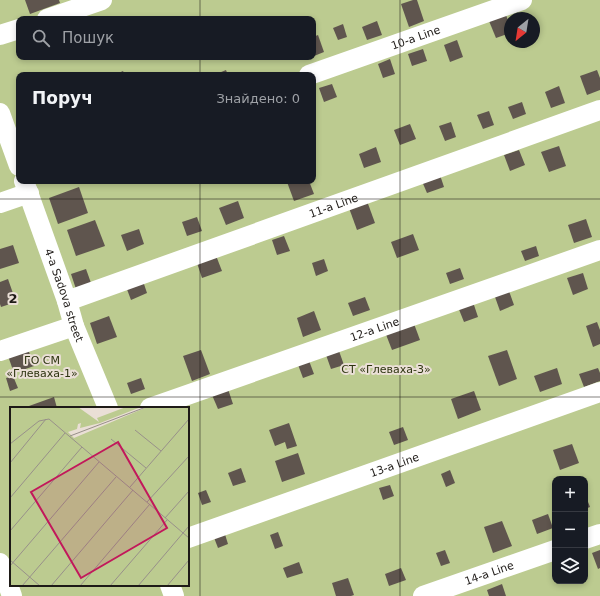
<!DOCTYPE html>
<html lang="uk">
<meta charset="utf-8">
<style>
body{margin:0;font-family:"DejaVu Sans",sans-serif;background:#242831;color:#f1f3f6}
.controls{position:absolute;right:12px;bottom:12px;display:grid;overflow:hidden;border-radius:8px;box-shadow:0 2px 6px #0003}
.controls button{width:36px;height:36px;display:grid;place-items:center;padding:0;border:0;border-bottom:1px solid #363941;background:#171b24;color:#f1f3f6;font:20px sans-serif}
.compass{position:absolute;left:504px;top:12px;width:36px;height:36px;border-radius:50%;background:#171b24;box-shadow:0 2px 6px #0003;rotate:210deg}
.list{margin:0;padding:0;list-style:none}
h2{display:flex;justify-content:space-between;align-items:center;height:52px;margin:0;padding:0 16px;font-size:17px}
h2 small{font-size:13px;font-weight:400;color:#9ea1a6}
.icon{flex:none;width:22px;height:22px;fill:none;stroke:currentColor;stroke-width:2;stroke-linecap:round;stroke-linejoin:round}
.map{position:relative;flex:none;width:600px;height:596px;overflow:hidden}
.search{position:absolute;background:#171b24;box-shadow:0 2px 6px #0003;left:16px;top:16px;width:300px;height:44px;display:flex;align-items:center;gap:10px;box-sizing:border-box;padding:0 14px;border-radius:8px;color:#9ea1a6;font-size:15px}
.panel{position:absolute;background:#171b24;box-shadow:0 2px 6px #0003;left:16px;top:72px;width:300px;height:112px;border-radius:8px}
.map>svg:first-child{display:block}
.green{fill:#bccb90;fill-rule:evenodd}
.building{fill:#5f554e}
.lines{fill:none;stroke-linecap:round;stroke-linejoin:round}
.minor{stroke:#fff;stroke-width:20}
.grid{fill:none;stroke:#1e1a17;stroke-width:1;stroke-opacity:0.55}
.labels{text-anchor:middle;stroke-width:4;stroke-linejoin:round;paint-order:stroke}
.street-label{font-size:11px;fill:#1e1a17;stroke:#eadfd6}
.park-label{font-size:11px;fill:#2d3410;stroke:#eadfd6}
.inset-road{fill:none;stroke:#98908a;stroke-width:1}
.view{fill:#c2185b;fill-opacity:0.15;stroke:#c2185b;stroke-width:2}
.inset-edge{fill:none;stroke:#1e1a17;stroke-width:2}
.grid-label{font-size:13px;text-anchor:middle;font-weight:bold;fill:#1e1a17;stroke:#eadfd6;stroke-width:4;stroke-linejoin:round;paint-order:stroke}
</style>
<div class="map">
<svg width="600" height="596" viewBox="0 0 600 596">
<rect width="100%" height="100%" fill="#eadfd6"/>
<path class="green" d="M0,0H600V596H0ZM510,18H534V42H510ZM19,19H313V57H19ZM19,75H313V181H19ZM11,408H188V585H11ZM555,479H585V581H555Z"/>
<g class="building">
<path d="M25,0H59L60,3L30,14Z"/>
<path d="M413,0H417L424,21L409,27L401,4Z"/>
<path d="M506,15L510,26V33L496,38L489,21Z"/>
<path d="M377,21L382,35L367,40L362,27Z"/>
<path d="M343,24L347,37L338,40L333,28Z"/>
<path d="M318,35L324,52L314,56L313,53V37Z"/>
<path d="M457,40L463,57L450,62L444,45Z"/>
<path d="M423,49L427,61L412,66L408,54Z"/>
<path d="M390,59L395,74L383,78L378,64Z"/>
<path d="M226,70L228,75H214Z"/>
<path d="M597,70L600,78V90L587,95L580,76Z"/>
<path d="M123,71L125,75H114Z"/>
<path d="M332,84L337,97L324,102L319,88Z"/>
<path d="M559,86L565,103L551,108L545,92Z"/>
<path d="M522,102L526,114L513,119L508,107Z"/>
<path d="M489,111L494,125L483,129L477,115Z"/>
<path d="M451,122L456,137L445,141L439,126Z"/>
<path d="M410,124L416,139L400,145L394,130Z"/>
<path d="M559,146L566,166L549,172L541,152Z"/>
<path d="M376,147L381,162L364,168L359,154Z"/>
<path d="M519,150L525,165L510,171L504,155Z"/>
<path d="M439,172L444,187L427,193L421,179Z"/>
<path d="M290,181H309L314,194L294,201L287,182Z"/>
<path d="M79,187L88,213L58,224L49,198Z"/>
<path d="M238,201L244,218L226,225L219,208Z"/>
<path d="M367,201L375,223L357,230L349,208Z"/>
<path d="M197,217L202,231L187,236L182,222Z"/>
<path d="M586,219L592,237L574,243L568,225Z"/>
<path d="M95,220L105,246L76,256L67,230Z"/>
<path d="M139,229L144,244L127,251L121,235Z"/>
<path d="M413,234L419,250L397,258L391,242Z"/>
<path d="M284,236L290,251L277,255L272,240Z"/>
<path d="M13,245L19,263L0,269V249Z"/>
<path d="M536,246L539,256L525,261L521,251Z"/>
<path d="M215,253L222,271L202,278L196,260Z"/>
<path d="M324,259L328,271L316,276L312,263Z"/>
<path d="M460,268L464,279L450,284L446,273Z"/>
<path d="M86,269L91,283L76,289L71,274Z"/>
<path d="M583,273L588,289L573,295L567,278Z"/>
<path d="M142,278L147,293L131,300L125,284Z"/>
<path d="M8,279L16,302L1,307L0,304V282Z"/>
<path d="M509,291L514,305L500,311L495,297Z"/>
<path d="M365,297L370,310L353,316L348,303Z"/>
<path d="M473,302L478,317L464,322L458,307Z"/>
<path d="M314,311L321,330L303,337L297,318Z"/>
<path d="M109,316L117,337L97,344L90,323Z"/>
<path d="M413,321L420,340L392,350L385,332Z"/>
<path d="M597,322L600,330V344L593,347L586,326Z"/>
<path d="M28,349L34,366L14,373L8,356Z"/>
<path d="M201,350L210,374L192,381L183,356Z"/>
<path d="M507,350L517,379L499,386L488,356Z"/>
<path d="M339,351L344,365L331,369L326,355Z"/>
<path d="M308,358L314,374L303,378L297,362Z"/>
<path d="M557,368L562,384L540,392L534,376Z"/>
<path d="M598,368L600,373V381L584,387L579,374Z"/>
<path d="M13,376L18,388L10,391L6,378Z"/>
<path d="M141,378L145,389L131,394L127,383Z"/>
<path d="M228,389L233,404L218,409L212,395Z"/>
<path d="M474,391L481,410L458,419L451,399Z"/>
<path d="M54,397L57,408H30L29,406Z"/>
<path d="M289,423L297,446L287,449L285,442L275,446L269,430Z"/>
<path d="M403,427L408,440L394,445L389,432Z"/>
<path d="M572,444L579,463L560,470L553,450Z"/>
<path d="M298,453L305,474L282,482L275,461Z"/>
<path d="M241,468L246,482L233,486L228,473Z"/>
<path d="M450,470L455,483L446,487L441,474Z"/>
<path d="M390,485L394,496L383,500L379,488Z"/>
<path d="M206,490L211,502L202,505L198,493Z"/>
<path d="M585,494L590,507L585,509Z"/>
<path d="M548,514L553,528L537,534L532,520Z"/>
<path d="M502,521L512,546L493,553L484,527Z"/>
<path d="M224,531L228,544L218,548L213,535Z"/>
<path d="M278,532L283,546L275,549L270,535Z"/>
<path d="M445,550L450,563L441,566L436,553Z"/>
<path d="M600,550V568L598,569L592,553Z"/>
<path d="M299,562L303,573L287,578L283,568Z"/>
<path d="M401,568L406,580L389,586L385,574Z"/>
<path d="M348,578L354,595L351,596H336L332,583Z"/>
<path d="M502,584L506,596H489L487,590Z"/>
</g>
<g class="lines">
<g class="minor">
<path d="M47,19L102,0"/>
<path d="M0,35L19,29"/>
<path id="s1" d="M309,75L522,0"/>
<path d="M0,113L19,166"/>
<path id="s2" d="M24,181L67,301L74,326L108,408"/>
<path d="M0,203L29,193"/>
<path id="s3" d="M67,301L600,110"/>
<path d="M0,351L74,326"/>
<path id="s4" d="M150,408L600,250"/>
<path id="s5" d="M188,538L600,392"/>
<path d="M585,539L600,534"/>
<path d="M0,563L12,596"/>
<path d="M170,585L174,596"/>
<path id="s6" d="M423,596L555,550"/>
</g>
</g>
<path class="grid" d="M200,0V19M400,0V596M200,57V75M200,181V596M0,199H600M0,397H600"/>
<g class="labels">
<g class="street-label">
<text dy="4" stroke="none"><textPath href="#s1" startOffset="113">10-a Line</textPath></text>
<text dy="4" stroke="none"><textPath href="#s3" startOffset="283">11-a Line</textPath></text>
<text dy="4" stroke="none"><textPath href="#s2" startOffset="121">4-a Sadova street</textPath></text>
<text dy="4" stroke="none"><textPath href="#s4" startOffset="238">12-a Line</textPath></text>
<text dy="4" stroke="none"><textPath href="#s5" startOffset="219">13-a Line</textPath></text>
<text dy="4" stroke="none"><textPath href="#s6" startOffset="70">14-a Line</textPath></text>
</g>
<g class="park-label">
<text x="42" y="364">ГО СМ<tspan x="42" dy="13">«Глеваха-1»</tspan></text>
<text x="386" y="373">СТ «Глеваха-3»</text>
</g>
</g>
<g transform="translate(10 407)">
<rect width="179" height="179" fill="#eadfd6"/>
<path d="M0,0H68L89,15L87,11L116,0H131L90,16L70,21L71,16L68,17L67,22L58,25L64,31L137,0H179V179H0Z" fill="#bccb90"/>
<path class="inset-road" d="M125,23L151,44M60,29L136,0M101,32L136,61M0,37L29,14L39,12L179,131M0,56L36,12M120,80L179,12M0,91L55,26M137,95L179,49M155,111L179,84M0,124L72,40M0,153L30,179M0,159L89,55M12,179L106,70M41,179L123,83M70,179L140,97M100,179L157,113M128,179L179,119M157,179L179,153"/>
<path class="view" d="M108,35L157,121L71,171L21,85Z"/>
<rect width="179" height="179" class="inset-edge"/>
</g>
<g class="grid-label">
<text x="13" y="303">2</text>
</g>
</svg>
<div class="controls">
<button>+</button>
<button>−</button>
<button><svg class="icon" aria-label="layers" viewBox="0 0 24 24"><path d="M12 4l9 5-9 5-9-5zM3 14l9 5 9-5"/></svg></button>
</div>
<svg class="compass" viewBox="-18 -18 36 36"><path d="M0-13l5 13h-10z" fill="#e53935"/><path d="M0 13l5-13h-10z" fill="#9ea1a6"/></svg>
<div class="search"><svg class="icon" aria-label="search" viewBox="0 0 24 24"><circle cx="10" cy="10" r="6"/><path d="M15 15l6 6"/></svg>Пошук</div>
<section class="panel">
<h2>Поруч<small>Знайдено: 0</small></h2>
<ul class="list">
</ul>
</section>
</div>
